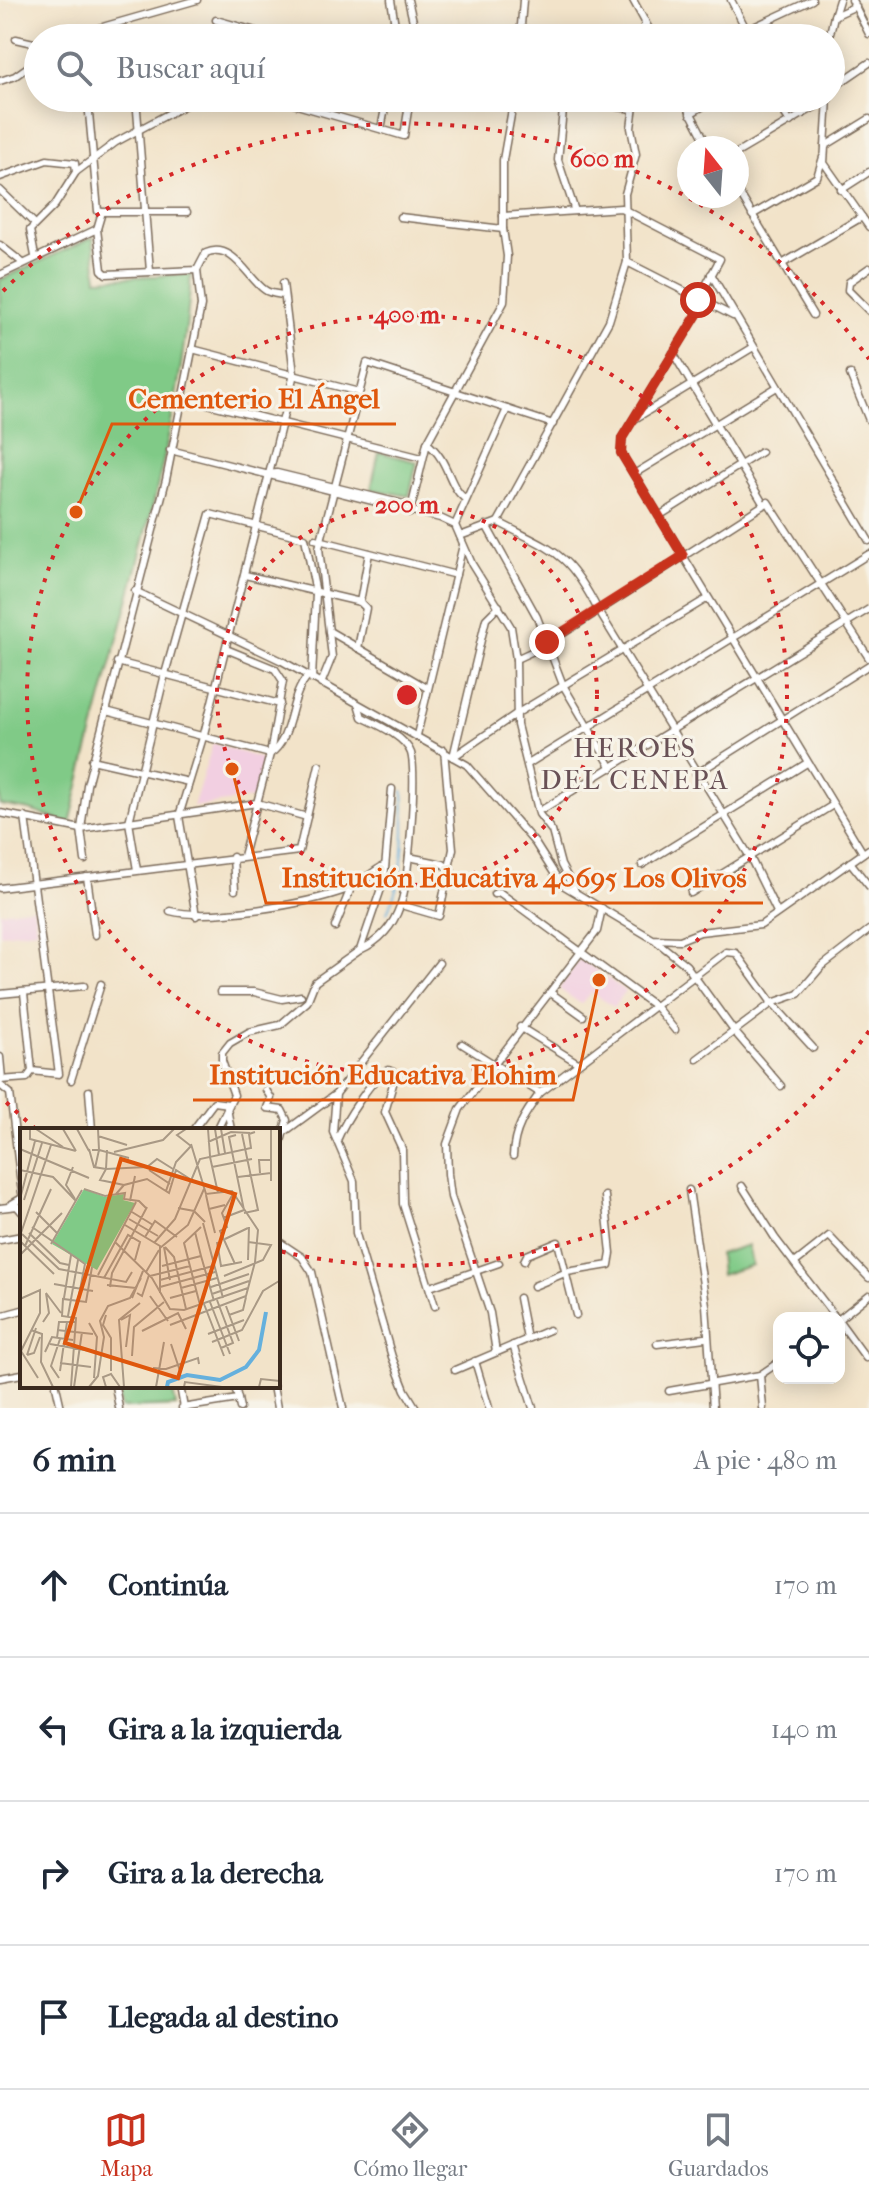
<!DOCTYPE html>
<html lang="es">
<meta charset="utf-8">
<style>
body{margin:0;font-family:"IM FELL French Canon",serif;background:#f2f2f3;color:#1f2937}
.controls{position:absolute;right:24px;bottom:24px;display:grid;overflow:hidden;border-radius:16px;box-shadow:0 4px 20px #0003}
.controls button{width:72px;height:72px;display:grid;place-items:center;padding:0;border:0;border-bottom:2px solid #e0e1e3;background:#fff;color:#1f2937;font:40px sans-serif}
.compass{position:absolute;left:677px;top:136px;width:72px;height:72px;border-radius:50%;background:#fff;box-shadow:0 4px 20px #0003;rotate:343deg}
.stop{position:absolute;width:24px;height:24px;margin:-18px;border:6px solid #c8321e;border-radius:50%;background:#fff}
.stop.end{background:#c8321e;border-color:#fff;box-shadow:0 2px 8px #0008}
.list{margin:0;padding:0;list-style:none}
h2{display:flex;justify-content:space-between;align-items:center;height:104px;margin:0;padding:0 32px;font-size:34px}
h2 small{font-size:26px;font-weight:400;color:#747a83}
.list li{display:grid;grid-template-columns:52px 1fr auto;gap:24px;align-items:center;box-sizing:border-box;height:144px;padding:0 32px;border-top:2px solid #e0e1e3}
.list b{display:block;font-size:30px;white-space:nowrap}
.list em{font-size:26px;font-style:normal;color:#747a83}
.icon{flex:none;width:44px;height:44px;fill:none;stroke:currentColor;stroke-width:2;stroke-linecap:round;stroke-linejoin:round}
.map{position:relative;flex:none;width:869px;height:1408px;overflow:hidden}
.search{position:absolute;background:#fff;box-shadow:0 4px 20px #0003;left:24px;right:24px;top:24px;height:88px;display:flex;align-items:center;gap:20px;box-sizing:border-box;padding:0 28px;border-radius:44px;color:#747a83;font-size:30px}
.sheet{height:680px;background:#fff}
nav{display:flex;justify-content:space-around;align-items:center;box-sizing:border-box;height:112px;border-top:2px solid #e0e1e3;background:#fff;font-size:22px;color:#747a83}
nav a{display:grid;justify-items:center;gap:4px}
nav .on{color:#c8321e}
.map>svg:first-child{display:block}
.built{fill:#f2cfe1}
.green{fill:#80ca87;stroke:#5e7a52;stroke-width:2}
.lines{fill:none;stroke-linecap:round;stroke-linejoin:round}
.stream{stroke:#65b0dd;stroke-width:2}
.minor-casing{stroke:#7b6b5a;stroke-width:9}
.minor{stroke:#fff;stroke-width:6}
.route{stroke:#c8321e;stroke-width:10}
.ring{fill:none;stroke:#d62828;stroke-width:4;stroke-dasharray:4 8}
.labels{text-anchor:middle;stroke-width:6;stroke-linejoin:round;paint-order:stroke}
.neighbourhood-label{font-size:28px;letter-spacing:2px;fill:#695156;stroke:#f7f3e8}
.inset-river{fill:none;stroke:#65b0dd;stroke-width:4}
.inset-road{fill:none;stroke:#a99985;stroke-width:2}
.view{fill:#df570d;fill-opacity:0.15;stroke:#df570d;stroke-width:4}
.inset-edge{fill:none;stroke:#3b2a1e;stroke-width:4}
.centre{fill:#d62828;stroke:#f7f3e8;stroke-width:4}
.ring-label{font-size:24px;text-anchor:middle;font-weight:bold;fill:#d62828;stroke:#f7f3e8;stroke-width:6;stroke-linejoin:round;paint-order:stroke}
.leader{fill:none;stroke:#df570d;stroke-width:3}
.callout-dot{fill:#df570d;stroke:#f7f3e8;stroke-width:3}
.callout-label{font-size:28px;text-anchor:middle;font-weight:bold;fill:#df570d;stroke:#f7f3e8;stroke-width:6;stroke-linejoin:round;paint-order:stroke}
</style>
<div class="map">
<svg width="869" height="1408" viewBox="0 0 869 1408">
<rect width="100%" height="100%" fill="#f7f3e8"/>
<filter id="ink" filterUnits="userSpaceOnUse"><feTurbulence type="fractalNoise" baseFrequency=".0125" numOctaves="2"/><feDisplacementMap in="SourceGraphic" scale="16" xChannelSelector="R" yChannelSelector="G"/><feConvolveMatrix kernelMatrix="1 2 1 2 8 2 1 2 1" color-interpolation-filters="sRGB"/></filter>
<filter id="wash" filterUnits="userSpaceOnUse"><feTurbulence type="fractalNoise" baseFrequency=".006" numOctaves="4" result="noise"/><feDisplacementMap in="SourceGraphic" scale="32" xChannelSelector="R" yChannelSelector="G"/><feGaussianBlur stdDeviation="1.8" result="paint"/><feColorMatrix in="noise" values="0 0 0 0 0 0 0 0 0 0 0 0 0 0 0 0 0 1.4 0 .05"/><feComposite in="paint" operator="in"/></filter>
<g filter="url(#wash)">
<rect width="100%" height="100%" fill="#f2e3c9"/>
<g class="built">
<path d="M213,743L264,760L253,798L193,807Z"/>
<path d="M34,907L36,930L0,934V912Z"/>
<path d="M580,958L625,991L614,1007L591,992L581,1004L559,989Z"/>
</g>
<g class="green">
<path d="M93,237L97,279L191,274C179,463 111,641 70,824L30,810L0,805V280Z"/>
<path d="M379,452L417,462L409,496L371,489Z"/>
<path d="M748,1245L752,1265L721,1275L719,1254Z"/>
<path d="M151,1386H172L176,1406L121,1408L118,1392Z"/>
</g>
<g class="lines">
<path class="stream" d="M387,912C406,876 405,831 403,791"/>
</g>
</g>
<g filter="url(#ink)">
<g class="lines">
<defs>
<g id="minor">
<path d="M391,0L397,38"/>
<path d="M408,0L417,38"/>
<path d="M633,0L654,38"/>
<path d="M731,0L746,29"/>
<path d="M852,0L869,34"/>
<path d="M834,16L839,0"/>
<path d="M216,20L280,38"/>
<path d="M64,38L197,0"/>
<path d="M520,38L523,0"/>
<path d="M642,38L645,21"/>
<path d="M730,38L812,0"/>
<path d="M829,38L834,16L856,6"/>
<path d="M16,39L38,44"/>
<path d="M0,81L15,76L38,60"/>
<path d="M831,89L869,63"/>
<path d="M136,98L150,271"/>
<path d="M273,98L404,136L410,98"/>
<path d="M554,98L633,109"/>
<path d="M683,98L709,148"/>
<path d="M775,98L790,122"/>
<path d="M828,98L824,163L869,227"/>
<path d="M564,100L558,160L575,211"/>
<path d="M88,102L98,211L102,212L97,229"/>
<path d="M690,114L717,98"/>
<path d="M381,129L387,98"/>
<path d="M825,146L869,119"/>
<path d="M737,153L828,99"/>
<path d="M0,177L47,160L75,163L76,172"/>
<path d="M737,189L813,315"/>
<path d="M0,190L34,223"/>
<path d="M841,190L869,172"/>
<path d="M102,212H187"/>
<path d="M752,215L817,177L823,157"/>
<path d="M503,216L621,208L720,259L698,300"/>
<path d="M400,217L503,229"/>
<path d="M0,245L23,263"/>
<path d="M35,256L30,230L55,205L76,172L116,142L198,98"/>
<path d="M627,262L733,316"/>
<path d="M782,264L862,217"/>
<path d="M869,268L849,282L848,290L869,311"/>
<path d="M711,274L869,541"/>
<path d="M0,275L97,229L102,270L106,274L197,270"/>
<path d="M704,303L622,438L621,453L863,853"/>
<path d="M192,349L359,392"/>
<path d="M673,353L764,505"/>
<path d="M850,374L869,420"/>
<path d="M184,398L422,458"/>
<path d="M633,420L752,348"/>
<path d="M427,443C449,460 448,485 464,498"/>
<path d="M170,450L440,518L455,525L472,564L511,627L516,659L517,725L539,814L552,831L561,865L575,891"/>
<path d="M267,474L277,473L412,506"/>
<path d="M634,474L777,387"/>
<path d="M410,513L427,443L504,302L507,256L503,229V160L514,98"/>
<path d="M659,516L761,452"/>
<path d="M498,522L609,321L627,262L625,194L636,154L631,128L635,98"/>
<path d="M455,525L507,409"/>
<path d="M486,525L537,617L563,685L612,768"/>
<path d="M460,536L498,522C555,552 567,550 598,610L750,857L777,912"/>
<path d="M315,539L456,575"/>
<path d="M245,575L360,602L369,553"/>
<path d="M135,591L282,661L467,765L535,843L561,884L653,939L680,940L700,932L761,925L869,849"/>
<path d="M329,631L427,688"/>
<path d="M358,648L366,608L360,602"/>
<path d="M226,649L275,669L283,681L270,754L243,856"/>
<path d="M516,659L542,647L768,502L869,658"/>
<path d="M117,662L280,704"/>
<path d="M321,684L332,657L319,548L367,363L553,424"/>
<path d="M359,707L362,717C376,724 405,736 411,753C417,774 409,884 400,906C393,926 380,941 360,950"/>
<path d="M106,711L270,754"/>
<path d="M417,735L463,545"/>
<path d="M270,754C294,738 288,697 308,676"/>
<path d="M453,757L516,714L708,598"/>
<path d="M453,757L486,619L499,606"/>
<path d="M92,760L189,782"/>
<path d="M528,764L869,554"/>
<path d="M696,774L869,665"/>
<path d="M543,809L869,609"/>
<path d="M0,813L81,829L257,803L307,817"/>
<path d="M25,817L59,1074L32,1071"/>
<path d="M233,857L235,890"/>
<path d="M409,857L443,864L451,870"/>
<path d="M85,860L81,829L87,785L166,480L201,306L197,270L206,253C233,241 249,280 265,290C270,294 278,294 284,295"/>
<path d="M850,862L869,886"/>
<path d="M642,865L807,763"/>
<path d="M137,870L129,822L165,674L210,514L305,538L316,593L312,679"/>
<path d="M87,877L95,935"/>
<path d="M0,888L299,851L319,765"/>
<path d="M691,893L833,805"/>
<path d="M494,894L499,892L656,1007L675,1030"/>
<path d="M401,905L439,916L453,849L444,750"/>
<path d="M170,911C211,921 307,904 348,889C361,884 372,871 385,865"/>
<path d="M196,916L179,816L204,734L294,374L283,283"/>
<path d="M335,927L351,888"/>
<path d="M656,941L686,965L734,1031L781,1086"/>
<path d="M220,992H254L282,999L301,996"/>
<path d="M551,993L583,1016"/>
<path d="M0,994L84,986"/>
<path d="M520,1027L578,1063"/>
<path d="M462,1044L540,1093"/>
<path d="M0,1057L2,1079"/>
<path d="M697,1059L772,1003L798,994L821,967L869,930"/>
<path d="M0,1080L27,1078L32,1071L24,993"/>
<path d="M71,1080L101,984"/>
<path d="M0,1085L10,1093L22,1193"/>
<path d="M266,1090L271,1098L267,1108L282,1110L287,1120L278,1152"/>
<path d="M89,1091L92,1130"/>
<path d="M227,1108L231,1130"/>
<path d="M193,1130L214,1102L229,1104"/>
<path d="M217,1130L234,1095L222,1061V1053L230,1043L249,1032L280,1025L307,1002L315,982L360,950L384,880L392,789"/>
<path d="M287,1130L336,1094"/>
<path d="M338,1138C344,1123 374,1074 388,1070L393,1072L395,1077L385,1112L402,1149L403,1204L435,1306"/>
<path d="M513,1156C514,1129 525,1114 540,1093L726,952L736,953L772,1003L813,1048"/>
<path d="M742,1186L775,1238L836,1318"/>
<path d="M689,1190L706,1305L713,1408"/>
<path d="M10,1205L22,1198"/>
<path d="M0,1208L17,1206L22,1212"/>
<path d="M0,1240L22,1236"/>
<path d="M278,1241L302,1257L312,1272L343,1408"/>
<path d="M524,1261L527,1255L558,1242L576,1315"/>
<path d="M796,1262L829,1236L869,1278"/>
<path d="M534,1286L567,1272L609,1265L611,1253L605,1196"/>
<path d="M430,1287L499,1263"/>
<path d="M519,1298L527,1339"/>
<path d="M0,1316L22,1310"/>
<path d="M839,1319L869,1295"/>
<path d="M839,1321L866,1358"/>
<path d="M657,1344L705,1338"/>
<path d="M513,1345L533,1408"/>
<path d="M496,1352L490,1313L451,1197L448,1174L447,1144L460,1109L597,931L602,908"/>
<path d="M475,1361L489,1408"/>
<path d="M455,1370L549,1330"/>
<path d="M760,1375L763,1408"/>
<path d="M0,1378L22,1374"/>
<path d="M56,1386L61,1408"/>
<path d="M115,1386L119,1408"/>
<path d="M180,1386L184,1408"/>
<path d="M235,1386L240,1408"/>
<path d="M273,1386L277,1408"/>
<path d="M669,1391L760,1375L779,1362"/>
<path d="M182,1408L238,1399"/>
<path d="M416,1408L405,1390L392,1357L356,1234L354,1181L333,1132L336,1094L439,963"/>
</g>
</defs>
<use href="#minor" class="minor-casing"/>
<use href="#minor" class="minor"/>
</g>
</g>
<g class="lines" filter="url(#ink)">
<path class="route" d="M547,642L683,556L621,453L622,438L704,303L698,300"/>
</g>
<g class="ring">
<circle cx="407" cy="695" r="190"/>
<circle cx="407" cy="695" r="380"/>
<path d="M869 1031A571 571 0 0 1 279 1251M36 1129A571 571 0 0 1 3 1099M3 291A571 571 0 0 1 869 359"/>
</g>
<g class="labels">
<g class="neighbourhood-label">
<text x="635" y="757">HEROES<tspan x="635" dy="32">DEL CENEPA</tspan></text>
</g>
</g>
<g transform="translate(20 1128)">
<rect width="260" height="260" fill="#f2e3c9"/>
<path d="M64,61L85,69L104,66L103,72L115,75L77,142L32,116Z" fill="#80ca87"/>
<path class="inset-river" d="M147,259L148,254L167,247L200,252L226,239L239,222L246,184"/>
<path class="inset-road" d="M10,1V11L56,23M16,1L43,19M43,1L56,23M57,1L69,23M78,1L79,22L109,30M188,1L190,28M195,1L199,27M201,1L205,25M251,1V53M222,6L238,82L224,85M78,8L107,17M188,14L211,4L230,5M0,21L69,50M69,21L74,39L86,41L80,52L104,57M72,22H79L75,40M87,22L86,41L127,39L137,31L153,41M94,24L143,12L154,1M190,29L198,65M53,39L46,57L55,71M192,39L232,31M0,42L33,49L56,73M129,42L150,56M240,45L239,32H251M218,49L251,45M64,61L85,68L105,65L104,71L119,73L127,81M146,63L156,34L171,18L157,7L166,1M96,66L104,57L127,51L149,65L156,42L170,51M213,66L202,85L207,99L200,103L215,136M186,67L189,81L205,77M0,71L15,13M4,72L22,15M110,73L115,48M158,80L174,83L185,94M189,81L195,105M16,84L37,105M112,84L133,97M203,90L224,82L209,9L216,7M109,91L138,108M183,95L203,170M105,97L140,118V165M12,99L65,136L58,172M175,104L181,128M1,105L31,17M9,105L40,135L49,137M2,106L39,141L106,154L112,144M125,109L135,93L157,109M205,111L228,100M0,113L34,146M95,114L132,150L150,181L164,182L228,160M197,114L201,138L222,134M134,115L155,91L180,31L231,20L229,6L235,4M31,116L62,62M5,118L31,61M144,119L150,152M145,119L154,129L166,181M140,120L168,97L184,61M0,127L42,85M228,132L229,99M142,138L181,128L194,173M126,144L139,122M78,147L116,74M130,148L170,138M204,148L243,132L251,117L228,114M84,150L108,107L120,114L115,132M140,152L193,138M34,156L73,163M87,157L116,160M90,159L92,145L127,79M140,159L195,144M191,159L229,146M161,160L197,150M26,165L41,185M117,165L122,168L129,147M192,166L229,153M130,168L148,193M44,170L51,127M112,170L123,143M150,170L176,163M0,171L20,162V185L1,223L18,250M197,172L213,215L201,220M190,174L210,226M184,176L204,228M180,177L164,115L181,99M206,178L219,213M86,187L83,197L91,210V243M209,187L223,182L226,169M48,188L58,132M101,192L110,187L106,219M23,194L29,185L26,165M69,195L77,209L74,250M150,197L226,168L235,134L238,102L212,63L186,66L171,16M11,202L22,206L21,234L33,259M37,202L73,206M122,203L158,185L166,201M188,206L224,192M37,210L39,194H47M192,214L222,202L243,163L259,153M30,216L76,224M151,216L160,243M25,224L32,209L53,212M7,227L16,200M7,227L14,225L20,209M112,228L114,199L144,174M40,235L71,239M133,240L146,241L178,230L179,236M40,243L47,194H55M39,250L31,238L40,211M51,259L56,190L42,188L43,171L66,174L72,139M54,259L62,204M69,259L78,248L84,209L80,193L88,178L110,170L121,150M86,259L83,249L91,246L100,259M104,259L99,192L120,175M136,259L144,214M164,259L165,254L202,259M239,259L241,251L260,253"/>
<path class="view" d="M101,31L215,66L158,250L45,215Z"/>
<rect width="260" height="260" class="inset-edge"/>
</g>
<circle cx="407" cy="695" r="12" class="centre"/>
<g class="ring-label">
<text x="602" y="167">600 m</text>
<text x="407" y="323">400 m</text>
<text x="407" y="513">200 m</text>
</g>
<path class="leader" d="M76 512L112 424H396M232 769L266 903H763M599 980L573 1100H193"/>
<g class="callout-dot">
<circle cx="76" cy="512" r="8"/>
<circle cx="232" cy="769" r="8"/>
<circle cx="599" cy="980" r="8"/>
</g>
<g class="callout-label">
<text x="254" y="408">Cementerio El Ángel</text>
<text x="514" y="887">Institución Educativa 40695 Los Olivos</text>
<text x="383" y="1084">Institución Educativa Elohim</text>
</g>
</svg>
<div class="controls">
<button><svg class="icon" aria-label="locate" viewBox="0 0 24 24"><circle cx="12" cy="12" r="6"/><path d="M12 2v4M12 18v4M2 12h4M18 12h4"/></svg></button>
</div>
<svg class="compass" viewBox="-18 -18 36 36"><path d="M0-13l5 13h-10z" fill="#e53935"/><path d="M0 13l5-13h-10z" fill="#747a83"/></svg>
<div class="stop" style="left:698px;top:300px"></div>
<div class="stop end" style="left:547px;top:642px"></div>
<div class="search"><svg class="icon" aria-label="search" viewBox="0 0 24 24"><circle cx="10" cy="10" r="6"/><path d="M15 15l6 6"/></svg>Buscar aquí</div>
</div>
<section class="sheet">
<h2>6 min<small>A pie · 480 m</small></h2>
<ul class="list">
<li><svg class="icon" aria-label="ahead" viewBox="0 0 24 24"><path d="M12 20V5M6 11l6-6 6 6"/></svg><div><b>Continúa</b></div><em>170 m</em></li>
<li><svg class="icon" aria-label="left" viewBox="0 0 24 24"><path d="M17 20v-9H6M10 6l-5 5 5 5"/></svg><div><b>Gira a la izquierda</b></div><em>140 m</em></li>
<li><svg class="icon" aria-label="right" viewBox="0 0 24 24"><path d="M7 20v-9h11M14 6l5 5-5 5"/></svg><div><b>Gira a la derecha</b></div><em>170 m</em></li>
<li><svg class="icon" aria-label="arrive" viewBox="0 0 24 24"><path d="M6 21V4h12l-3 4 3 4H6"/></svg><div><b>Llegada al destino</b></div></li>
</ul>
</section>
<nav>
<a class="on"><svg class="icon" aria-label="map" viewBox="0 0 24 24"><path d="M3 6l6-2 6 2 6-2v14l-6 2-6-2-6 2zM9 4v14M15 6v14"/></svg>Mapa</a>
<a><svg class="icon" aria-label="directions" viewBox="0 0 24 24"><path d="M12 3l9 9-9 9-9-9zM9 14v-3h6M13 9l2 2-2 2"/></svg>Cómo llegar</a>
<a><svg class="icon" aria-label="saved" viewBox="0 0 24 24"><path d="M7 4h10v16l-5-4-5 4z"/></svg>Guardados</a>
</nav>
